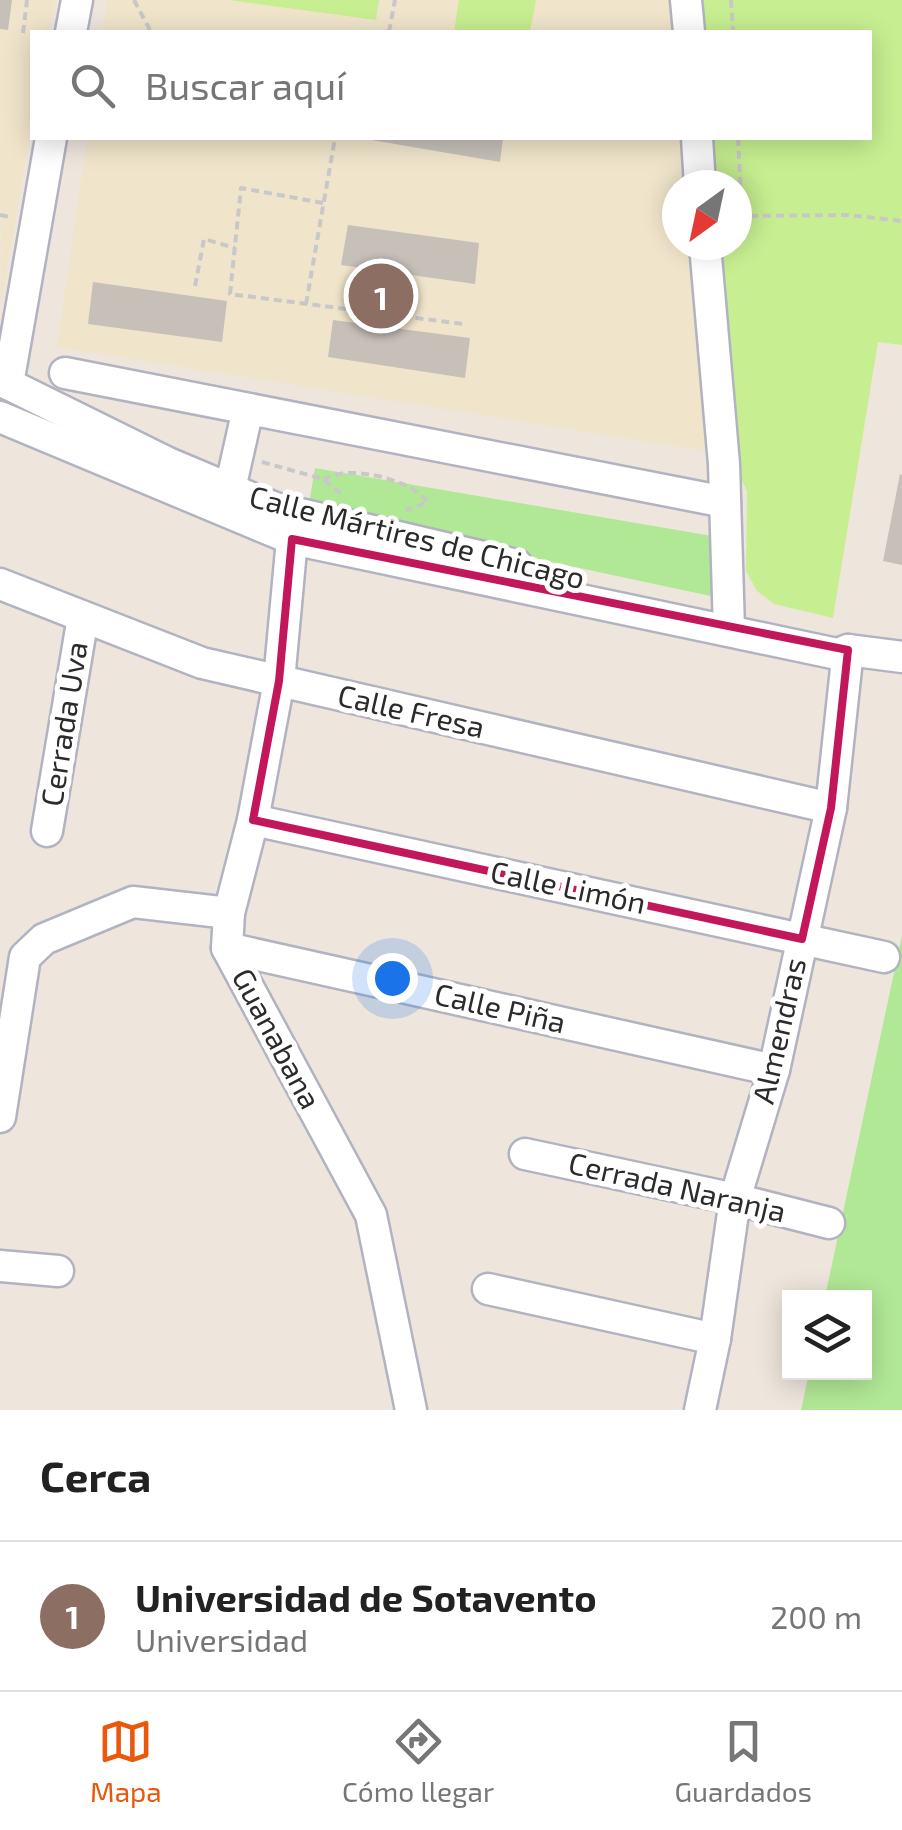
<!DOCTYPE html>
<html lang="es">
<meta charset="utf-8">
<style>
body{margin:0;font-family:"Exo 2",sans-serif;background:#f6f6f6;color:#222}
.controls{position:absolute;right:30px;bottom:30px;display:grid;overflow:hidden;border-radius:0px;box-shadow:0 5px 25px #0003}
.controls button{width:90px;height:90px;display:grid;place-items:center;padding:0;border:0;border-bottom:2px solid #e0e0e0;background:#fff;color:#222;font:50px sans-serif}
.compass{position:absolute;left:662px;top:170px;width:90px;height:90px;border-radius:50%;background:#fff;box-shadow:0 5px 25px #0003;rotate:213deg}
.you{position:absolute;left:392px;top:978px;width:35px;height:35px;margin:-25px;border:8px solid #fff;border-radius:50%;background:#1a73e8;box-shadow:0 0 0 15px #1a73e833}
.badge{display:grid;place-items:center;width:65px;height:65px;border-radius:50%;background:#ea580c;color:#fff;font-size:32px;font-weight:700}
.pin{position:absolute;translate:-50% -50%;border:5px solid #fff;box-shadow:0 2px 10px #0006}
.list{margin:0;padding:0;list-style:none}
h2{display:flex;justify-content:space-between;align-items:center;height:130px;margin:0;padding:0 40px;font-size:42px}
h2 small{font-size:32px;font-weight:400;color:#767676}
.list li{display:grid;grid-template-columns:65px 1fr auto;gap:30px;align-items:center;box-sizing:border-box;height:150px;padding:0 40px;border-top:2px solid #e0e0e0}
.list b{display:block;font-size:38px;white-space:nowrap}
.list p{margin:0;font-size:32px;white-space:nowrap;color:#767676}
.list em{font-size:32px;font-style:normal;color:#767676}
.icon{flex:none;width:55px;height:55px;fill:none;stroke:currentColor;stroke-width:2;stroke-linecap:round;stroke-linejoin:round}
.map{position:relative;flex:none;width:902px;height:1410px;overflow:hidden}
.search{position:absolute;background:#fff;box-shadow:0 5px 25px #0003;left:30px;right:30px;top:30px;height:110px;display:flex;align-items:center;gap:25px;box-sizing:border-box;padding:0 35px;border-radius:0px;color:#767676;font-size:38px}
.sheet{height:280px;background:#fff}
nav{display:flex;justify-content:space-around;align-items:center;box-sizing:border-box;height:140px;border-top:2px solid #e0e0e0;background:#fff;font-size:28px;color:#767676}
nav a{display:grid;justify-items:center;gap:5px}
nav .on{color:#ea580c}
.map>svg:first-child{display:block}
.education{fill:#f0e4cb}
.green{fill:#b1e896}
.pitch{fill:#c7ef91}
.building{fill:#c6c0b9}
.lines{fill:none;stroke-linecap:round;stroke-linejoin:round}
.minor-casing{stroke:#b1b3c0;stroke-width:35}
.path{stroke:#c8c8c8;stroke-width:4;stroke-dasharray:8 5;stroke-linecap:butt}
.minor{stroke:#fff;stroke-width:30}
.marked{fill:none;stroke:#c2185b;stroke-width:8;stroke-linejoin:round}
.labels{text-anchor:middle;stroke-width:10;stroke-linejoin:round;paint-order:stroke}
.street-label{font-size:30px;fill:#2b2b2b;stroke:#fff}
</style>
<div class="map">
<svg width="902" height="1410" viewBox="0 0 902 1410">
<rect width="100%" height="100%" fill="#eee6dd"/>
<g class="education">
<path d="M0,0H56L48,32H32V118L1,308Z"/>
<path d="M107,0H673L675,32H102Z"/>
<path d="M87,138H684L688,185H677V245H693L710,452L57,347Z"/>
</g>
<g class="green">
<path d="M315,468L718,537L720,598L308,510Z"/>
<path d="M902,935V1410H801L809,1373L864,1372V1298L825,1297Z"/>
</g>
<g class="pitch">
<path d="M228,0H379L376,20Z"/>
<path d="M459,0H536L530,32H454Z"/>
<path d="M700,0H902V345L878,342L833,618L774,604L757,591L746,571L747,491L736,469L719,245H737V185H714L711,138H870V32H703Z"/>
</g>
<g class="building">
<path d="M0,0H12L8,30L0,29Z"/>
<path d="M360,138H503L500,162Z"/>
<path d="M348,225L479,243L475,284L341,265Z"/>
<path d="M93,282L227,301L222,342L88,324Z"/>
<path d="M333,320L470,338L465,378L328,357Z"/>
<path d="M900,474L902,475V565L883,561Z"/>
</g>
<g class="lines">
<defs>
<g id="minor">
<path d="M686,0L689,32"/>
<path d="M71,32L77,0"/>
<path d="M697,138L700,185"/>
<path d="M705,245L724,464L729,630"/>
<path d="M65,373L725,502"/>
<path d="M0,380L168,463L275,508L517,565"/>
<path d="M8,384L51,138"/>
<path d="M0,417L292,539L837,654L848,650L902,657"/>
<path d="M230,489L248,409"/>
<path d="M292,539L279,681L253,820L229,913L227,948L371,1215L411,1410"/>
<path d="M0,584L202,663L831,808"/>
<path d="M253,820L884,957"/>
<path d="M47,831L83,617"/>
<path d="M227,948L774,1070"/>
<path d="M0,1117L25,957L44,939L133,902L229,913"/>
<path d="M525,1154L735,1199L829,1223"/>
<path d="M0,1266L58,1271"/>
<path d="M488,1289L715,1339"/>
<path d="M700,1410L715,1339L735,1199L774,1070L831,808L848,650"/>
</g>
</defs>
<use href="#minor" class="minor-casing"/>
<g class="path">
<path d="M134,0L151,32"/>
<path d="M731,0L733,32"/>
<path d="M389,32L395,0"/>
<path d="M23,33L27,0"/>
<path d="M738,138L742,216"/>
<path d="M323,203L241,188L230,294L463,324"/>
<path d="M0,215L11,217"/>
<path d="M737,216L848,215L902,221"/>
<path d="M195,286L204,239L235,248"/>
<path d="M306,304L335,138"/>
<path d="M262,462L323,479L344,496"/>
<path d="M323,479C330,477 339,473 347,473C372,472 412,482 428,502L406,510"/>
</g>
<use href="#minor" class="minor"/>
</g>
<path class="marked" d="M292,539L848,650L831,808L802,939L253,820L279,681Z"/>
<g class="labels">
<g class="street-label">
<text transform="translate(417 538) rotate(14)" y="10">Calle Mártires de Chicago</text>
<text transform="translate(411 712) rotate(13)" y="10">Calle Fresa</text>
<text transform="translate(65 724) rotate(-81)" y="10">Cerrada Uva</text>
<text transform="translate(568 888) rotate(12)" y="10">Calle Limón</text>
<text transform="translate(500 1009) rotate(13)" y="10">Calle Piña</text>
<text transform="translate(780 1031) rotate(-77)" y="10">Almendras</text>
<text transform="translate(276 1039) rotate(62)" y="10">Guanabana</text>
<text transform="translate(677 1188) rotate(13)" y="10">Cerrada Naranja</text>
</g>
</g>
</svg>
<div class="controls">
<button><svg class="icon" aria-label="layers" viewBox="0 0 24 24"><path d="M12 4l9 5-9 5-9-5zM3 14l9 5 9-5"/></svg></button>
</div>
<svg class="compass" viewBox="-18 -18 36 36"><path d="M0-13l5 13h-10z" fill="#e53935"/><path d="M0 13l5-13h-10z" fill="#767676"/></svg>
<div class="you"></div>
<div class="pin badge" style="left:381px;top:296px;background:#8d6e63">1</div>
<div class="search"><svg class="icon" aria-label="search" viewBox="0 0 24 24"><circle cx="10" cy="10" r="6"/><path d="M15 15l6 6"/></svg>Buscar aquí</div>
</div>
<section class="sheet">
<h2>Cerca<small></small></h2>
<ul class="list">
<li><span class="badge" style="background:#8d6e63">1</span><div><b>Universidad de Sotavento</b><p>Universidad</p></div><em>200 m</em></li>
</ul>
</section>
<nav>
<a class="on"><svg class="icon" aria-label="map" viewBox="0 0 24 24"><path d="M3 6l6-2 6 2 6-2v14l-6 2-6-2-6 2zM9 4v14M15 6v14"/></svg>Mapa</a>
<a><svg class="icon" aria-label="directions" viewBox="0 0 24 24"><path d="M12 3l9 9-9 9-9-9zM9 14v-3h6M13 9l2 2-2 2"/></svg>Cómo llegar</a>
<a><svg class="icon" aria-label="saved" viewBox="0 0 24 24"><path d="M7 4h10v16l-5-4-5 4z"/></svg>Guardados</a>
</nav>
